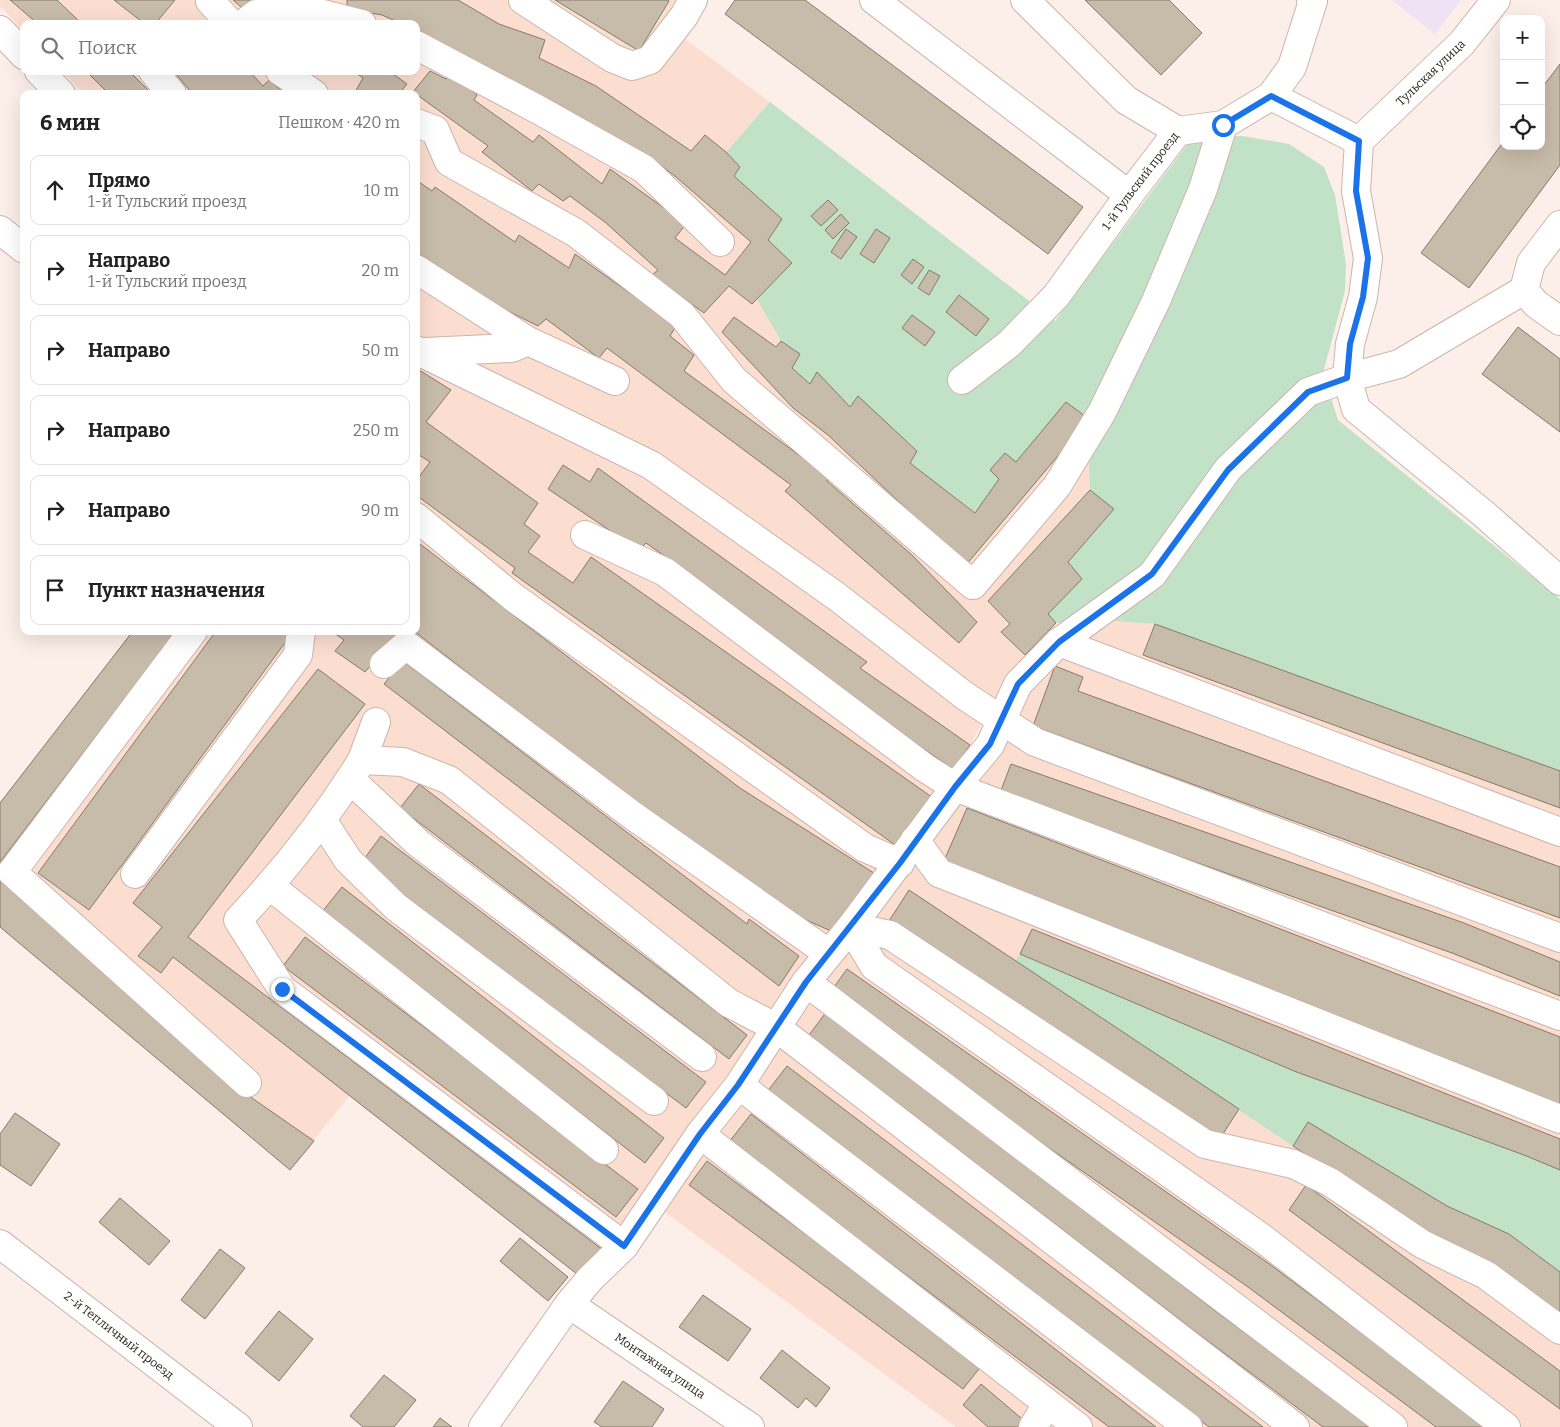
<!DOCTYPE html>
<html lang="ru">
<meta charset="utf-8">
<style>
body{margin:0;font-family:Bitter,serif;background:#f2f2f2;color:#222}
.controls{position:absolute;right:15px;top:15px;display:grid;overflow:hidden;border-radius:10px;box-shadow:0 5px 20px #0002}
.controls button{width:45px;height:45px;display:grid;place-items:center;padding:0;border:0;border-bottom:1px solid #e0e0e0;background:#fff;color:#222;font:25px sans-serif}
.stop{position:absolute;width:15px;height:15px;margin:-11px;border:4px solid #1a73e8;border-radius:50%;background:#fff}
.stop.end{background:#1a73e8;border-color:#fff;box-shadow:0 1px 5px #0008}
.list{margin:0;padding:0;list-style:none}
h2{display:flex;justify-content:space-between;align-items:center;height:65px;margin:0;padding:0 20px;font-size:21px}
h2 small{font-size:16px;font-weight:400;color:#767676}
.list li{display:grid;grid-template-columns:32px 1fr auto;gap:15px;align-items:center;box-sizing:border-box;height:70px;margin:0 10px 10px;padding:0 10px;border:1px solid #e0e0e0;border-radius:10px}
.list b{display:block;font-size:19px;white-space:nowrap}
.list p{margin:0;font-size:16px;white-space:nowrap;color:#767676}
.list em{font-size:16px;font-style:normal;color:#767676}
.icon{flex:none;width:28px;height:28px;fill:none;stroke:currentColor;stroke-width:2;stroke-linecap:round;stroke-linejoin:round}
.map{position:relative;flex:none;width:1560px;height:1427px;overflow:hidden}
.search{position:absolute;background:#fff;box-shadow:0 5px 20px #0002;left:20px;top:20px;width:400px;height:55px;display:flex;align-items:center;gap:12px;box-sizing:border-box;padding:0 18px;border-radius:10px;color:#767676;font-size:19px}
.panel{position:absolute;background:#fff;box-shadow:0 5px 20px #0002;left:20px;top:90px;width:400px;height:545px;border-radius:10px}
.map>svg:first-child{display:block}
.commercial{fill:#f0e2f5}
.built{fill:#fcded0}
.green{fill:#c2e2c8}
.building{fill:#c7bba9;stroke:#857a69}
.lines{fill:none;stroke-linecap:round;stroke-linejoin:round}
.minor-casing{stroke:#cbb5ab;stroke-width:30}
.minor{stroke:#fff;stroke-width:28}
.route{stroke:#1a73e8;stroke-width:6}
.labels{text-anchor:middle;stroke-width:5;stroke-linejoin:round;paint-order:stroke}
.street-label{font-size:12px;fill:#2a221e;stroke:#fceee8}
</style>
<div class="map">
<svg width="1560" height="1427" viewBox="0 0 1560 1427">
<rect width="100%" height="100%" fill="#fceee8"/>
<path class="commercial" d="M1392,0H1461L1435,34Z"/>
<g class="built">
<path d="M0,0H682L666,25L770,102L726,152L740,167L734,177L782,219L792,263L781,341L858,396L917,451L911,462L990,470L1005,453L1016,461L1066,402L1089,419L1114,509L1068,562L1082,579L1048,614L1056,623L1025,655L1000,690L970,745L831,931L582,1278L349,1096L290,1170L0,927V803L133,631H416V94H84L62,71H416V24H24V31L0,6Z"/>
<path d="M1099,620L1155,624L1560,771V1170L1524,1155L1294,1071L1020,954L1016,960L1293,1145L1308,1122L1447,1206L1509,1234L1560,1272V1427H956L666,1213L663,1203L829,967L1018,720L1030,689Z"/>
</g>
<g class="green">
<path d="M770,102L1055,321L1192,138L1242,136L1289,144L1324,167L1335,195L1346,264L1345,291L1323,373L1338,420L1560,599V771L1155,624L1099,620L1056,623L1048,614L1082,579L1068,562L1114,509L1090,490L1088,419L1066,402L1016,462L1005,453L991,470L999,479L975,512L910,463L917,450L858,397L850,407L810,384L792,368L800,354L781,341L757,299L792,263L768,240L782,219L734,176L740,167L726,152Z"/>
<path d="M1020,954L1294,1071L1524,1155L1560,1170V1272L1509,1234L1447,1206L1308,1122L1293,1146L1015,961Z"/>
</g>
<g class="building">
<path d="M10,0H57L82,24H38Z"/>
<path d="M114,0H175L155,24H145Z"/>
<path d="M233,0H251L242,8Z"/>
<path d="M347,0H458L499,24L545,40L539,58L596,86L691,151L705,135L726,152L740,167L734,176L782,219L768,240L792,263L752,304L729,286L704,313L652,275L658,270L606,223L570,196L563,201L539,184L532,191L482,152L488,146L413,92L430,71L446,79L450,74L477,95L474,100L533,142L539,135L602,184L610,169L686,224L675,238L725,275L751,242L676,177L650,157L416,30V24H402L382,15L347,9Z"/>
<path d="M555,0H668L669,1L639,51Z"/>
<path d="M735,0H805L1083,207L1048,254L725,14Z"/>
<path d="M1085,0H1169L1202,33L1161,75Z"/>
<path d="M1560,64V165L1469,288L1421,253L1504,141V146H1541V89Z"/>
<path d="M86,71H129L152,94H109Z"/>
<path d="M173,71H249L263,86L269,80L285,94H193Z"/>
<path d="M353,71H389L407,84L399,94H354L363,78Z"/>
<path d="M416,180L432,191L435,187L515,242L519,235L569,268L575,254L676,326L670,336L694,355L684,371L829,477L827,481L912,555L977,622L959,643L785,491L791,485L607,348L599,358L546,319L538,326L492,303L416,252Z"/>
<path d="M828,200L838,210L821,226L811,216Z"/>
<path d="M841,214L849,223L833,239L825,230Z"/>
<path d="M846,229L857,237L841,259L831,252Z"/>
<path d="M876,229L890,238L874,263L860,254Z"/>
<path d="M913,259L924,267L912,284L901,275Z"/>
<path d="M929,270L940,276L929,295L918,288Z"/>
<path d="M959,295L989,319L976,336L946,312Z"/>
<path d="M912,315L935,332L925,346L902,328Z"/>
<path d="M734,317L776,347L781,341L800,354L792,368L810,384L817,372L850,407L858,396L917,451L910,463L975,513L999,479L990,470L1005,453L1016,462L1066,402L1089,419L966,565L828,435L793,408L722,332Z"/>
<path d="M1518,327L1560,359V432L1482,374Z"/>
<path d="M419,370L451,390L426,422L538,503L524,524L540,536L528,552L573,583L591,557L936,800L898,847L512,573L515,568L416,495V481L430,462L416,453V374Z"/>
<path d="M563,465L590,482L598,468L867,662L860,668L970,745L953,769L842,692L845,690L710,588L646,543L639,550L548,489Z"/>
<path d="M1090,490L1114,509L1068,562L1082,579L1048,614L1056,623L1025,655L1001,632L1010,624L988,601Z"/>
<path d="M416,541L740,788L877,875L831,931L806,920L665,826L414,631H416Z"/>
<path d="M1155,624L1560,771V808L1143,655Z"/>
<path d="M133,631H176L0,862V803Z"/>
<path d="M216,631H284L290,636L89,910L38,873Z"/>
<path d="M331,631H400L365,672L335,651L344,640Z"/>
<path d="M403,661L747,924L749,919L799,956L779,986L384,684Z"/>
<path d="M1055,666L1083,677L1078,691L1560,867V918L1033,726Z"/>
<path d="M318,669L365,704L188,937L603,1250L582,1278L173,957L161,973L138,956L162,927L133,903Z"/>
<path d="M1011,764L1464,923L1560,962V996L1452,953L1000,793Z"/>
<path d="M419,784L747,1035L729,1059L400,808Z"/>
<path d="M967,808L1560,1037V1107L943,863Z"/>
<path d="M381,836L706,1082L686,1108L361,863Z"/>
<path d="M0,880L239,1089L314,1141L290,1170L0,927Z"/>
<path d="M342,887L664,1138L645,1163L322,912Z"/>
<path d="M909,890L1239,1109L1219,1140L889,921Z"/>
<path d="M1032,929L1560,1139V1170L1524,1155L1294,1071L1020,954Z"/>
<path d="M305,937L638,1189L616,1217L283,966Z"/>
<path d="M847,969L1268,1263L1487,1427H1436L1248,1287L829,994Z"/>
<path d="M827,1011L1214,1310L1372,1427H1323L1196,1332L809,1035Z"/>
<path d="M787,1066L1263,1427H1209L767,1092Z"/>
<path d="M15,1113L60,1144L31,1186L0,1165V1134Z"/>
<path d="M751,1114L1156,1427H1109L729,1142Z"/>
<path d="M1308,1122L1447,1206L1509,1234L1560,1272V1318L1428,1236L1293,1146Z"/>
<path d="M707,1161L982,1365L963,1389L689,1185Z"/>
<path d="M1306,1185L1560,1371V1409L1289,1210Z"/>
<path d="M120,1198L170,1241L149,1265L99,1222Z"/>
<path d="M520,1238L568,1277L548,1301L500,1261Z"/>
<path d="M220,1249L245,1268L205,1319L181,1300Z"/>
<path d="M703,1295L751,1329L728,1361L679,1327Z"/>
<path d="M279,1311L313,1339L279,1381L245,1353Z"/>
<path d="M782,1350L830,1388L816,1407L806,1398L798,1408L760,1378Z"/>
<path d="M384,1375L416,1400L394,1427H363L350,1416Z"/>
<path d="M623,1381L664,1409L652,1427H602L594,1422Z"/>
<path d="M981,1384L1028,1424L1025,1427H988L963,1405Z"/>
<path d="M440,1418L452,1427H433Z"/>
</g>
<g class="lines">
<defs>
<g id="minor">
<path d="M523,0L612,58L632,66L650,60L684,16L693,0"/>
<path d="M874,0L1129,195"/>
<path d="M1025,0L1126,100L1178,131"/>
<path d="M210,1L231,24"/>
<path d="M243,24L256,14L311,11L362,24"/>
<path d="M0,30L24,55"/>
<path d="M416,45L537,109L644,169L720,242"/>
<path d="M39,71L61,94"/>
<path d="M153,71L172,94"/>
<path d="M280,71L314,94"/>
<path d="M1271,96L1292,67L1313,1L1311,0"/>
<path d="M416,123L435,130L449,162L576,233L682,315L734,380L973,585L1057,486L1102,412L1156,301L1203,189L1223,125"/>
<path d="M1359,141L1356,191L1368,258L1363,297L1350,344L1347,378L1356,409L1485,515L1560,581"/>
<path id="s1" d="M1359,141L1462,43L1496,0"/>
<path d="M1560,225L1531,263L1524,290L1536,304L1560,321"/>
<path d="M0,230L24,249"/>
<path d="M416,269L528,341L615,381"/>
<path d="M416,350L651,465L836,596L965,696L1035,742L1560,938"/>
<path d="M425,352L512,348L528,341"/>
<path id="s2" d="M962,380L1009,344L1056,296L1129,195L1178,131L1223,125L1271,96L1359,141"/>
<path d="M416,517L513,597L865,848L900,863"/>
<path d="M585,535L665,572L925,768L955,787L1560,1016"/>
<path d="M193,631L12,872L247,1083"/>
<path d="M1059,642L1560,832"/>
<path d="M384,664L406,645L632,815L828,953"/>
<path d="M362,760L376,722"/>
<path d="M350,779L418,843L702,1057"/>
<path d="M322,820L348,860L396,907L654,1101"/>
<path d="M915,840L939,873L1560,1119"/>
<path d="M135,874L298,655L301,631"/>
<path d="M270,886L604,1150"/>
<path d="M806,982L1393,1427"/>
<path d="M739,1085L1188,1427"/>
<path d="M700,1134L1078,1427"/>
<path id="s3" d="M0,1244L238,1427"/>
<path d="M624,1246L282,989L238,920C284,871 327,817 362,760L403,762L449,780L729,1003L777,1028L1295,1427"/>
<path id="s4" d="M569,1304L750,1427"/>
<path d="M483,1427L569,1304L590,1279L624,1246L700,1134L739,1085L806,982L851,927L955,787L990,745L1018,684L1059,642L1152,575L1228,469L1308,392L1347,378L1399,364L1524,290"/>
<path d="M1033,1427L1047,1404"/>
<path d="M1506,1427L1262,1238L874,966L851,927L890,935L1205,1144L1293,1164L1330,1182L1422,1244L1486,1275L1560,1330"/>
</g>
</defs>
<use href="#minor" class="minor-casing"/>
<use href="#minor" class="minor"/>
</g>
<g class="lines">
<path class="route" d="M282,989L624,1246L700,1134L738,1085L806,982L900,863L955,787L990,744L1018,684L1059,642L1152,574L1228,470L1308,392L1347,378L1350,344L1363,297L1368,258L1356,191L1359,141L1271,96L1223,125"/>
</g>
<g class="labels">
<g class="street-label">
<text dy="4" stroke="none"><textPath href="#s1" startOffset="99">Тульская улица</textPath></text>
<text dy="4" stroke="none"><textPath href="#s2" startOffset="269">1-й Тульский проезд</textPath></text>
<text dy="4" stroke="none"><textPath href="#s3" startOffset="150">2-й Тепличный проезд</textPath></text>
<text dy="4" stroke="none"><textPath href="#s4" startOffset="110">Монтажная улица</textPath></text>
</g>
</g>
</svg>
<div class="controls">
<button>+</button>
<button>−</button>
<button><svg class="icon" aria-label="locate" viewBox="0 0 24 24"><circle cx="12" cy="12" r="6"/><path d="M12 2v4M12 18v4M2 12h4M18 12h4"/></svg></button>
</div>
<div class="stop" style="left:1223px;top:125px"></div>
<div class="stop end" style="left:282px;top:989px"></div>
<div class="search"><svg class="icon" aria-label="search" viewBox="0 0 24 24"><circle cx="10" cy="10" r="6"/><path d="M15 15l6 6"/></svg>Поиск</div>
<section class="panel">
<h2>6 мин<small>Пешком · 420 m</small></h2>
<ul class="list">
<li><svg class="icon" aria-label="ahead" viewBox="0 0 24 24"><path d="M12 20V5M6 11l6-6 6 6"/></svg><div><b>Прямо</b><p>1-й Тульский проезд</p></div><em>10 m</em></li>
<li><svg class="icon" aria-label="right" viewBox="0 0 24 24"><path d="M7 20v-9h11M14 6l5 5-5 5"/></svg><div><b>Направо</b><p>1-й Тульский проезд</p></div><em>20 m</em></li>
<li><svg class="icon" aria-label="right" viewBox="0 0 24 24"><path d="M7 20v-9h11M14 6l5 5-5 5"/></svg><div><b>Направо</b></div><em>50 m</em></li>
<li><svg class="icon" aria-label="right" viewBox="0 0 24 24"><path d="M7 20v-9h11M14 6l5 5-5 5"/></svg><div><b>Направо</b></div><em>250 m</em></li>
<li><svg class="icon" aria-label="right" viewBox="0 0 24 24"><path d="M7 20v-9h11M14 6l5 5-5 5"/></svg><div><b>Направо</b></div><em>90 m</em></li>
<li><svg class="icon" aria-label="arrive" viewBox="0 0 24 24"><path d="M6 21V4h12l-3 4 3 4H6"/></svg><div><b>Пункт назначения</b></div></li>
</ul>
</section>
</div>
